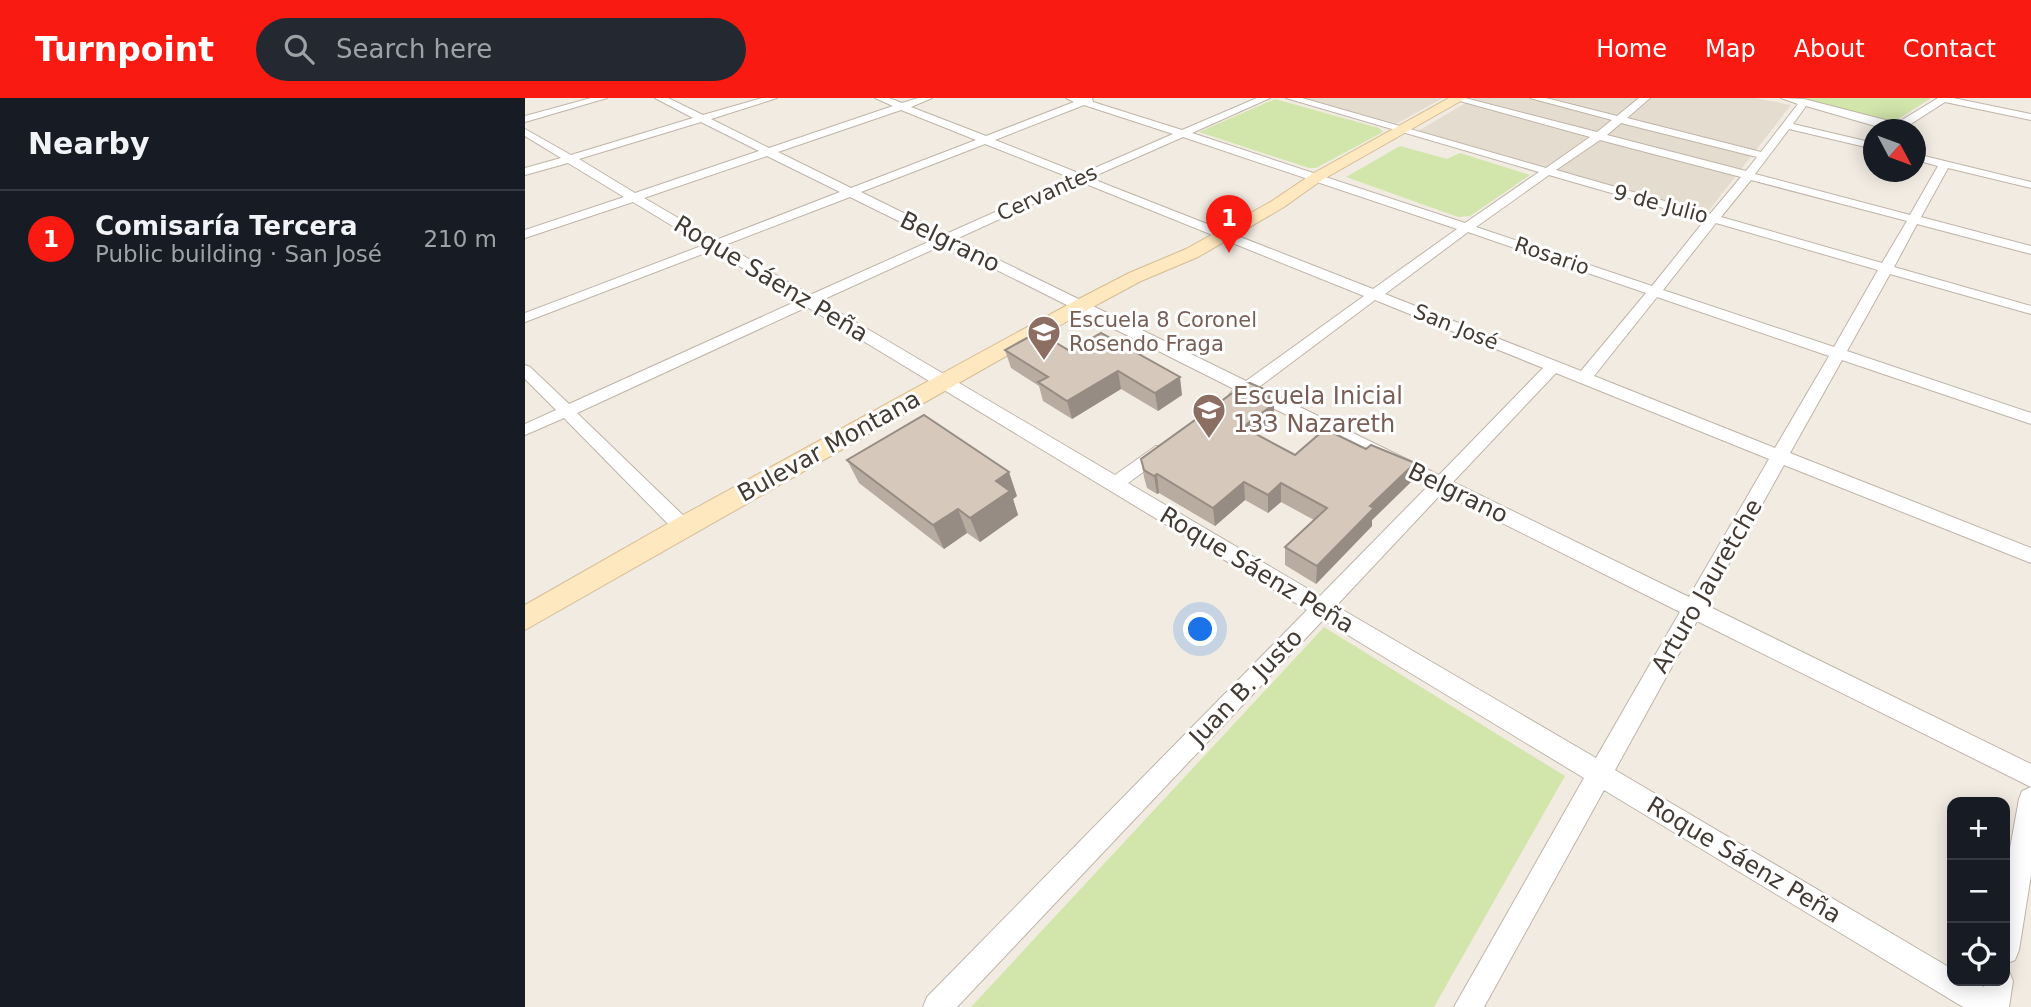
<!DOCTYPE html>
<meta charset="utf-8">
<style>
body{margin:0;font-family:"DejaVu Sans",sans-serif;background:#242831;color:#f1f3f6}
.controls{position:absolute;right:21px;bottom:21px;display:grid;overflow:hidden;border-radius:14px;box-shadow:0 4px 18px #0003}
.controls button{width:63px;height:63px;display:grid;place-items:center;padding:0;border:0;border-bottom:2px solid #363941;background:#171b24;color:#f1f3f6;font:35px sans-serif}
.compass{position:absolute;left:1338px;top:21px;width:63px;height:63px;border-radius:50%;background:#171b24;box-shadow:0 4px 18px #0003;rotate:131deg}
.you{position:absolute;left:676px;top:532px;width:24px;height:24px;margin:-18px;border:5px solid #fff;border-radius:50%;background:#1a73e8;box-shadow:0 0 0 10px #1a73e833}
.badge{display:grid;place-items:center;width:46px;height:46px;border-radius:50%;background:#f91a12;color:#fff;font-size:23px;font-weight:700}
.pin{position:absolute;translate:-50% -58px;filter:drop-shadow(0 2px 4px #0008)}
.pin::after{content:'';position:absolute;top:37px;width:24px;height:21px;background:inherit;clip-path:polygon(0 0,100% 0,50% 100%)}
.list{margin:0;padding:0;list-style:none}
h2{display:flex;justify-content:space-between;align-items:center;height:91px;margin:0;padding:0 28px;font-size:30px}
h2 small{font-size:23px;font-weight:400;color:#9ea1a6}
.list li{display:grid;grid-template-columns:46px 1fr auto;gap:21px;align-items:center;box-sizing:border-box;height:98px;padding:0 28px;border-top:2px solid #363941}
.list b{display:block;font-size:26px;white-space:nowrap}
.list p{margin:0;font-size:23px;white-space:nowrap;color:#9ea1a6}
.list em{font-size:23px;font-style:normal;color:#9ea1a6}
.icon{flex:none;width:38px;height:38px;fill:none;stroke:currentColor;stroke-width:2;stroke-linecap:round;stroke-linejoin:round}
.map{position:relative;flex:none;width:1506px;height:909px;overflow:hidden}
header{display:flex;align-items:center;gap:42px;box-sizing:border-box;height:98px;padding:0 35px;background:#f91a12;color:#fff}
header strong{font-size:33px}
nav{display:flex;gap:38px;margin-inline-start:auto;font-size:24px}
.search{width:490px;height:63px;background:#242831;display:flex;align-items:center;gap:18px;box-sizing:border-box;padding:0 24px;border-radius:38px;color:#9ea1a6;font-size:26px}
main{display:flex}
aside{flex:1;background:#171b24}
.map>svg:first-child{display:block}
.residential{fill:#e5dcd0}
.green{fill:#d2e6ab}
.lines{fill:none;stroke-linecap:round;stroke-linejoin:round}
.street-casing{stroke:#bfb4a8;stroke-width:2}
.secondary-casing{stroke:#d5bc94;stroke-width:2}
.street{fill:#fff;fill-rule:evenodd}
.secondary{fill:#fee8bf;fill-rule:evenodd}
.wall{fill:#b8aca1}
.shaded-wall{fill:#968c83}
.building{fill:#d6c8bb;stroke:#968c83;stroke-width:2}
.labels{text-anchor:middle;stroke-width:6;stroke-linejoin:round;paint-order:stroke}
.far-street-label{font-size:21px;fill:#433b33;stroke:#fff}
.far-education-label{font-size:21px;fill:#785e54;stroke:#fff;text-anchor:start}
.street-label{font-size:24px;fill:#433b33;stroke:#fff}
.education-label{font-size:24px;fill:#785e54;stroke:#fff;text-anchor:start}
</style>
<header>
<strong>Turnpoint</strong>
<div class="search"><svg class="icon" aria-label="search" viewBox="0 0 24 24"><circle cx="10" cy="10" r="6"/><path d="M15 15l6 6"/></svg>Search here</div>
<nav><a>Home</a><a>Map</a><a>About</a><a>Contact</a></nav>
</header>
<main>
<aside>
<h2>Nearby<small></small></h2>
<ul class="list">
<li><span class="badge">1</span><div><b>Comisaría Tercera</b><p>Public building · San José</p></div><em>210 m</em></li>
</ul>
</aside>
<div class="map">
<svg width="1506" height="909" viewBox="0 0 1506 909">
<rect width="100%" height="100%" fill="#f1ebe2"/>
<g class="residential">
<path d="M778,0H918L869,27Z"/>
<path d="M949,0H1230L1266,7L1182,115L893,33Z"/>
</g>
<g class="green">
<path d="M1273,0H1406L1369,24Z"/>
<path d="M750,1L854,30L858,34L791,70H784L674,34Z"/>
<path d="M875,48L922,61L935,55L1005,77L945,118L933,119L821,79Z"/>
<path d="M799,529L1040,678L909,909H446Z"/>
</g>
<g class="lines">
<defs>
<g id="street">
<path d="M66,0H82L0,24V18Z"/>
<path d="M130,0H143L178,17L237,0H252L186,21L244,50L368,8L350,0H364L377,5L393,0H407L386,9L461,38L549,4L541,0H567L568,4L657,32L732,0H745L667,35L940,125L1014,74L761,0H777L1021,70L1065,39L924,0H940L1072,34L1087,22L1005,0H1021L1092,18L1114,0H1125L1102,20L1236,54L1273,6L1256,0L1279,1L1372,25L1413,0H1428L1506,16V22L1420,4L1378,31L1364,32L1281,8L1268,26L1349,45V51L1264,31L1230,76L1385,117L1413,68L1391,62V56L1506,84V90L1423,70L1396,119L1506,148V156L1392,126L1369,169L1506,208V216L1365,176L1322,253L1506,315V326L1317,262L1265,355L1506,450V465L1259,367L1181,507L1506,666V689L1172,523L1090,672L1427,871V883H1448L1459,889L1460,883H1480V871L1484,873L1488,883L1484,909H1438L1079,692L959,909H929L1059,680L798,522L432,909H398L402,899L782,512L282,209L52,315L165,424L167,429L165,434H151L39,320L0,337V326L31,312L0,281V267L5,269L44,306L272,203L188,152L0,224V215L179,147L108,104L0,140V132L99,99L43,65L0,77V70L36,60L0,38V31L46,57L168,20ZM559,7L648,36L556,76L470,42ZM376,12L451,42L326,90L253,54ZM176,24L234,53L110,95L54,61ZM1096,25L1232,59L1221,73L1082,37ZM658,39L932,131L848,191L565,80ZM1075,42L1216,79L1185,116L1031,72ZM460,46L546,80L421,136L336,94ZM242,58L315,94L191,142L119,100ZM1024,77L1180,122L1127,188L951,129ZM1226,82L1382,123L1357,165L1196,119ZM556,84L839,198L721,283L431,141ZM325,99L410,141L285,197L200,147ZM1191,125L1353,172L1309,249L1138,192ZM943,134L1121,195L1056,273L860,196ZM420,146L709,291L704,297L706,300L712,302L722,297L903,388L795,498L603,385L643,356L646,352L643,348H631L590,377L295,203ZM1132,199L1304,258L1250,350L1069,278ZM850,202L1018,270L914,377L734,289ZM1031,275L1244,361L1164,499L928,384ZM917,395L1155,514L1071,660L811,508Z"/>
<path d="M1506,689V777L1494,852L1490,862L1480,866V778L1494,701L1497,693Z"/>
</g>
<path id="secondary" d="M924,0H941L797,82L759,109L673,159L616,183L562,212L0,532V507L149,422L548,204L604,175L661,151L747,103L787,76Z"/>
</defs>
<use href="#street" class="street-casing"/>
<use href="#secondary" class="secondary-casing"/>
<use href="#street" class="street"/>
<use href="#secondary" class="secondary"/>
</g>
<g class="wall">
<path d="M480,252L545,253L657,297L633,313L596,291L547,321L518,303L514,288L486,270Z"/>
<path d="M745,305L749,324L733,337L770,357L841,351L890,365L887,383L847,422V428L791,486L760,467V449L789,422L756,404L743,415L720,402L690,428L634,395L632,396L622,390L619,379L616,361Z"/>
<path d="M322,362L492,398L488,401L493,417L455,444L442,435L419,451L334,385Z"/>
</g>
<g class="shaded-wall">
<path d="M593,273L596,291L547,321L542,303Z"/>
<path d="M655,279L657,297L633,313L630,295Z"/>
<path d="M745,294L746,309L749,306V324L719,348L718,329L737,300Z"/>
<path d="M890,365L887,383L847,422V428L791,486L792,468L845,408Z"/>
<path d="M484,374L492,398L488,401L493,417L455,444L445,420L471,383Z"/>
<path d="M632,376L634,395L632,396L629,378Z"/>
<path d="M719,384L720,402L690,428L688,410Z"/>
<path d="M756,385V404L743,415V397Z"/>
<path d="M433,411L442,435L419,451L408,427Z"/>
</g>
<g class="building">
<path d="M513,234L545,253L576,235L655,279L630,295L593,273L542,303L513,284L523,279L480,252Z"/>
<path d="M725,285L745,294L737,300L749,306L718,329L770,357L800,331L841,351L846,347L890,365L845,408L849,410L792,468L760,449L802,410L756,385L743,397L719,384L688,410L632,376L629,378L619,372L616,361L720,286Z"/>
<path d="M399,317L484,374L471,383L485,393L445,420L433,411L408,427L322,362Z"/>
</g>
<defs>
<symbol id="school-pin" viewBox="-11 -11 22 30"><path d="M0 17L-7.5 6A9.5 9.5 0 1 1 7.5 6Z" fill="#8d6e63" stroke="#fff"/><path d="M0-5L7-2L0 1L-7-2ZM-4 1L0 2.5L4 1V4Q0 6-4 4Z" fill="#fff"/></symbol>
</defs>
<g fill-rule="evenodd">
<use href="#school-pin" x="500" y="215" width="38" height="52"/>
<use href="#school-pin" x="665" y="293" width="38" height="52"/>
</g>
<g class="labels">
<g class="far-street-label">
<text transform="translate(522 95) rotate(-24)" y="7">Cervantes</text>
<text transform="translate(1136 106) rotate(15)" y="7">9 de Julio</text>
<text transform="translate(1027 158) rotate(19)" y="7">Rosario</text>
<text transform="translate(931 229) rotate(22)" y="7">San José</text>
</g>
<g class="far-education-label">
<text x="544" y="229">Escuela 8 Coronel<tspan x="544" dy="24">Rosendo Fraga</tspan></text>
</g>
<g class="street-label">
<text transform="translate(425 144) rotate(26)" y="8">Belgrano</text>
<text transform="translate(246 181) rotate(31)" y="8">Roque Sáenz Peña</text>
<text transform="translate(304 348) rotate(-29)" y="8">Bulevar Montana</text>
<text transform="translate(933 395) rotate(26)" y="8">Belgrano</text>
<text transform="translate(732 472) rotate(31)" y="8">Roque Sáenz Peña</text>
<text transform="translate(1182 488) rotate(-60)" y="8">Arturo Jauretche</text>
<text transform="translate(721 589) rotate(-46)" y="8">Juan B. Justo</text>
<text transform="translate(1219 762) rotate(31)" y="8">Roque Sáenz Peña</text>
</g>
<g class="education-label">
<text x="708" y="306">Escuela Inicial<tspan x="708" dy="28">133 Nazareth</tspan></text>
</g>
</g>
</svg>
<div class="controls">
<button>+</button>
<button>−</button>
<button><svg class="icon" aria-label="locate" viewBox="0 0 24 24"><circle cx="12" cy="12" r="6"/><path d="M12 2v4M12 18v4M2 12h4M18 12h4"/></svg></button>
</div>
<svg class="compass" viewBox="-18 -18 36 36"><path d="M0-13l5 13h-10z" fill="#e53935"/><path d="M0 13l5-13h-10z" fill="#9ea1a6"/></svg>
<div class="you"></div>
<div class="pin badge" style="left:704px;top:155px">1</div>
</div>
</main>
